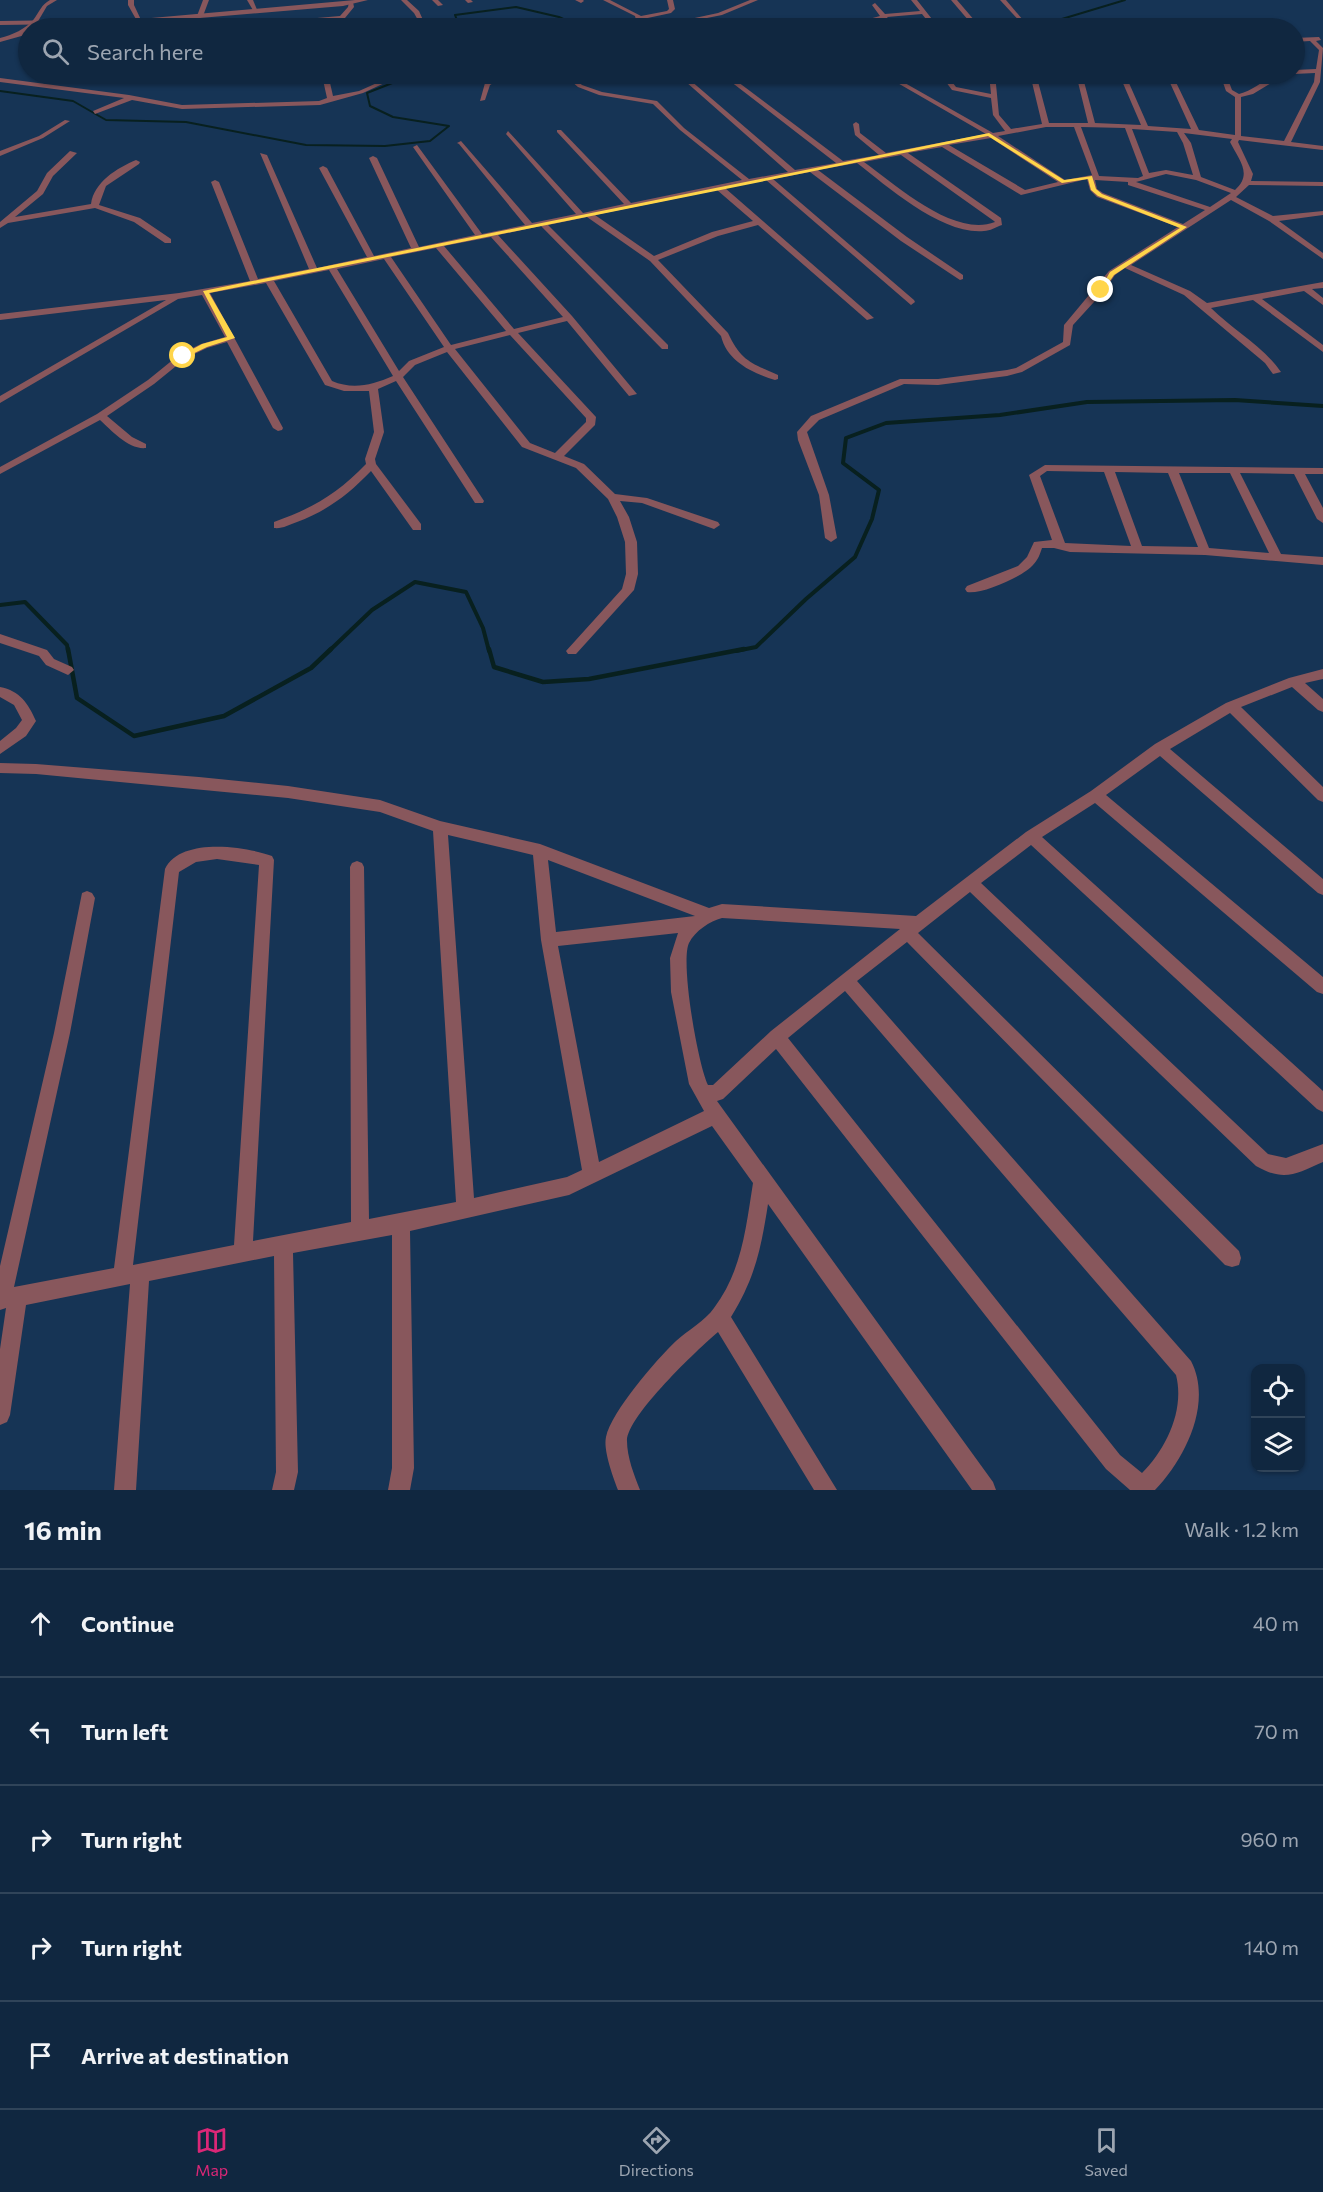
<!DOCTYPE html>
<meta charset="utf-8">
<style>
body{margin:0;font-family:Commissioner,sans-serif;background:#192f47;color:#f1f3f6}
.controls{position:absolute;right:18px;bottom:18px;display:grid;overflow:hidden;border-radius:12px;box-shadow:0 2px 4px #0004}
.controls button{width:54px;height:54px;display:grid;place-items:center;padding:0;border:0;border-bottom:2px solid #304459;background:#102740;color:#f1f3f6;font:30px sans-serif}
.stop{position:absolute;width:18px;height:18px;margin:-14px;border:4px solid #ffd54a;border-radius:50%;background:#fff}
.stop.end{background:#ffd54a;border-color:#fff;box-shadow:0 2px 6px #0008}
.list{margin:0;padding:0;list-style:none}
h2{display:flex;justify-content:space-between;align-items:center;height:78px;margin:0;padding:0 24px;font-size:26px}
h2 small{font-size:20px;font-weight:400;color:#9ca5b1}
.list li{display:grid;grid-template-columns:39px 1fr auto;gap:18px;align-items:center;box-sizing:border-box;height:108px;padding:0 24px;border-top:2px solid #304459}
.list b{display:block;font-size:22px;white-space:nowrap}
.list em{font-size:20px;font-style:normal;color:#9ca5b1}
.icon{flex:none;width:33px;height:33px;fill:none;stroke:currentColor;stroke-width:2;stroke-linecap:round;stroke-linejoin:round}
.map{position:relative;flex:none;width:1323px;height:1490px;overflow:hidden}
.search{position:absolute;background:#102740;box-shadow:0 2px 4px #0004;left:18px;right:18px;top:18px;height:66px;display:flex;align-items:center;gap:15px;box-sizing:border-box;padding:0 21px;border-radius:33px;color:#9ca5b1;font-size:22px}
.sheet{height:618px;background:#102740}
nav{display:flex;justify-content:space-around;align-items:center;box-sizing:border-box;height:84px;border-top:2px solid #304459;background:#102740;font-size:16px;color:#9ca5b1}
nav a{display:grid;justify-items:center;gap:3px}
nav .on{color:#db2777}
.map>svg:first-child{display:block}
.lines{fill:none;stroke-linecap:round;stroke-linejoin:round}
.stream-far2{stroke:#08201f;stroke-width:2}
.stream-far1{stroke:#08201f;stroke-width:4}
.stream{stroke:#08201f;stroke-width:4.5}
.minor{fill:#88575c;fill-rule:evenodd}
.tertiary{fill:#88575c;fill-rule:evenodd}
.route{fill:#ffd54a}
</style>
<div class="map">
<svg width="1323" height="1490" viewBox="0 0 1323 1490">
<rect width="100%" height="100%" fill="#163455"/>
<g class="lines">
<g class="stream-far2">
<path d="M460,28L455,15L516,7L559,17L583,28"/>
<path d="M1032,28L1125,0"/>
<path d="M0,91L73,101L106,120L186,122L306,145L385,146L430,141L449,126L393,117L370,106L367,93L415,74"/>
</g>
<g class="stream-far1">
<path d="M0,605L25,602L67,645L68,651"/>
<path d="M329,651L372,610L415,582L466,592L483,628L489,651"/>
<path d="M736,651L756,647L806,599L855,557L872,519L879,490L843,463L846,438L886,423L1000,415L1087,402L1235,400L1323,406"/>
</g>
<g class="stream">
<path d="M68,649L77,698L134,736L224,716L311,668L331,649"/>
<path d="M489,649L494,667L543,682L589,679L744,649"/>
</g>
<g class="minor">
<path d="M50,0H57L47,6L37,23L24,33L25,35L0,42V38C12,35 26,29 34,19C40,11 41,5 50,0Z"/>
<path d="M128,0H134V5L142,22L137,21L128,5Z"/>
<path d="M203,0H209L203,16L200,18L197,16Z"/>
<path d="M247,0H253L258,12H254Z"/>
<path d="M401,0H407L419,11L423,20L449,23L452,28L419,22L414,13Z"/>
<path d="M432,0H438L443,5L438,6Z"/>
<path d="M465,0H471L473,2L468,3Z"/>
<path d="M575,0H583L584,1L581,3Z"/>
<path d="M603,0H610L641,16L667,11L669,9L667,0H673L675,9L671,13L643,19L644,28H638L635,16Z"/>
<path d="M750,0H758L722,15L657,28H648L718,13Z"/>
<path d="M911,0H917L939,28H933L922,14L887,17L896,28H890L883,18L844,28H836L880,16L872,5L875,3L885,14L920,11Z"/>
<path d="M951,0H957L981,28H975Z"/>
<path d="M1000,0H1006L1028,26H1024Z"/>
<path d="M349,2H353L354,7L345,18L346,28H340L339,20L204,28L340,16L348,7Z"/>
<path d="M86,20L88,23L59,28H49Z"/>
<path d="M1059,21L1072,27L1073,28H1066L1057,24Z"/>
<path d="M501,22L510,28H504L498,24Z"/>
<path d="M1319,37L1321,40L1316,41L1323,48L1320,82L1291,142L1323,146V150L1239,140L1238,142L1253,174L1251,181L1323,182V186L1249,185L1236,197L1273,216L1323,211V215L1279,221L1323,253V259L1269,221L1231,200L1131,265L1190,291L1207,303L1323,282V288L1312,289L1323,298V305L1304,291L1262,299L1323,345V352L1253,300L1211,308C1233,330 1263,346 1281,372L1273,374L1265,363L1184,295L1125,268L1115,275L1104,291L1073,325L1070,345L1022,372L1007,376L938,385L904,384L819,420L807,432L829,495L837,538L831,542L825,538L819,495L798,440L797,432L811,416L900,379H938L1007,370L1016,368L1063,342L1064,325L1109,271L1178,227L1097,197L1090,190L1087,179L1021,195L942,147L908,153L1001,218L1002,225C996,227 990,231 984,231C942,235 888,187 857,163L818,170L907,237L963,275V279L960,280L901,241L810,172L773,179L914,300L915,302L911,305L766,180L725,188L874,318L867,320L758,225L718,236L658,260L728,333C741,361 751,363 778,375V379L775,380C752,373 727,361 721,336L650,261L587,217L548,225L668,345V349H662L541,226L498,235L572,316L637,394L629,396L567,321L518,333L596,417L595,425L564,456L584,464L615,494L647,498L718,522L720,525L714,529L642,503L620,501L629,517L637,542L638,574L634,590L576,654H568L566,651L622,589L626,574L625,542L617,517L608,499L576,468L522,447L447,352L415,365L403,377L484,501L483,503H475L396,381L378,389L384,432L375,459L376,464L421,524V530H413L371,471C349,494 327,511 297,522C289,525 282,529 274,528V522C313,508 337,494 366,464L365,459L374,432L369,391H344L325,385L266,283L210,293L283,428L282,430L278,431L273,428L227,342L207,348L186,358L154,384L107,416L132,437L146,444V448C129,450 112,431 100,420L0,474V467L97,414L148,380L180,354L201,344L225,337L202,295L178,299L0,403V396L166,300L0,320V314L179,293L250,281L211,182L215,180L219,182L258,279L309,269L260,153L267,155L317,268L367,257L319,168L323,166L327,168L374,256L411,248L369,158L373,156L377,158L419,247L475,235L413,147L417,145L482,234L525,225L459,144L457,143L461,141L532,223L576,214L506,134L508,131L583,213L624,204L557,132V130H561L631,203L742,180L680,130L653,104L599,95L578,87L563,74H569L582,85L602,92L657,101L684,128L749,179L788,172L677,74H683L795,170L836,163L726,78L714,74L743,79L768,74L745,82H738L843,161L879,155L855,135L853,124L856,122L859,124L860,133L886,153L986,134L882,74H889L993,133L1005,131L993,115L991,98L952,90L940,74H946L956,87L991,94L989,74H995L999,115L1011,129L1042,124L1030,74H1036L1049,123H1088L1076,74H1082L1095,123L1141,125L1119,74H1125L1148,126L1191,129L1166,74H1172L1199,130L1235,135V97L1226,91L1220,74H1226L1232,90L1239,94C1257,90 1267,74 1286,74L1253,94L1241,97V136L1284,141L1314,82L1315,73L1294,74H1292H1294V70L1316,69L1319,50L1310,41L1294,42V38ZM1046,127H1074L1092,175L1065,180L998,136ZM1081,127L1125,128L1143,176L1138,178L1099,176ZM1132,129L1177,132L1183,143L1193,175L1166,170L1149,173ZM1184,133L1232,139L1230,142C1239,160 1253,174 1235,190L1201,177L1191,143ZM991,138L1058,182L1025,190L949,145ZM901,155L994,221L995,222C954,238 896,185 864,162ZM1166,174L1196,180L1231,193L1210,207L1136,182ZM1095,180L1128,182V185L1205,210L1183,224L1103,193L1097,189ZM717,190L753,221L712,232L654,256L595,215ZM491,237L563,317L514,329L444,246ZM436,248L506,331L451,345L391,257ZM384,259L444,347L409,361L399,371L337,269ZM329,270L393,376C372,385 353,390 332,381L274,281ZM510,335L586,418V422L555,453L530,443L455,349Z"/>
<path d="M193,74H227L257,79L322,76V74H328L333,96L359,91L397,74H404L363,93L320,105L182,109L132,100L95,114L93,111L124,98L0,82V78L129,95L182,105L319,101L327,98L323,80L257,83L218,76L204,79Z"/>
<path d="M501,74H508L490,85L485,100L480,101L485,83Z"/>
<path d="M65,120L70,121L43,138L0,156V151L39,136Z"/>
<path d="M70,151L77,153L53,176L43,194L15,217L91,204C94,182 117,168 136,160L140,162L139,164L106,186L99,205L140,218L171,239V243H165L134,222L95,208L8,223L0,228V222L37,191L47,173Z"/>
<path d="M1045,465L1323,468V474H1305L1323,508V523L1317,519L1294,474L1240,473L1281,554L1323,557V565L1205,555L1070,552L1054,548H1042C1040,554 1038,560 1033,565C1024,576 981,595 967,592L965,589L967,586L1018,566L1027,557L1034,542L1052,540L1029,475ZM1047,471L1104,472L1131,546L1065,543L1040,476ZM1115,472L1168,473L1198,547L1142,546ZM1179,473H1230L1269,553L1209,548Z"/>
<path d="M0,634L47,650L54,659L72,667L74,670L68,675L46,665L39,656L0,643Z"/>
<path d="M1323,669V679L1305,683L1323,699V712L1318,710L1292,687L1241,707L1323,787V802L1318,800L1230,713L1170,749L1323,879V895L1318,893L1160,756L1106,795L1323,977V994L1317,992L1095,803L1042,837L1323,1091V1112L1317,1109L1031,845L981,883L1268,1154L1286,1158L1323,1144V1162C1296,1174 1284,1182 1256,1166L970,892L918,933L1239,1251L1241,1258L1239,1265L1232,1267L1225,1265L907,942L857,981L1191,1361C1213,1403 1185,1459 1155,1490H1130L1106,1469L776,1049L723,1099L717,1101L993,1482L996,1490H972L768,1204C761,1249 755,1278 731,1317L837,1490H814L718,1332C698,1349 627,1416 627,1441C627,1457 634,1475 640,1490H618C613,1477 603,1450 606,1437C611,1412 657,1359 676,1341C688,1330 705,1321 714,1308C742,1271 746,1227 753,1183L712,1126L569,1195L410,1231L414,1468L410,1490H388L392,1468V1235L293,1253L298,1472L294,1490H272L276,1472L274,1256L149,1281L136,1490H114L130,1284L26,1305L10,1415L7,1422L0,1425V1349L6,1308L0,1310V1266L54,1033L82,893L87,891L92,893L95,898L70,1033L14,1287L114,1268L165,869C180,837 245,846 272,856L274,860L253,1241L351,1222L350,867L352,863L357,861L362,863L364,867L369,1219L456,1202L433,831L380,812L288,798L36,774L0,773V763L36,764L199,777L288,786L380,800L440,821L540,844L709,908L722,904L916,916L1026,832L1091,791L1155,744L1226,703L1289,678ZM448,835L533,855L541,940L582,1170L567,1177L474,1198ZM217,859L259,865L234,1245L133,1265L179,872L196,862ZM548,860L695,916L556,932ZM722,918L900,929L771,1031L713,1085H708C698,1065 680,962 689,943C695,931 710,921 722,918ZM678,933L670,958L671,992L689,1084L704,1111L599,1162L558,946ZM845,991L1176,1375C1185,1410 1166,1449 1142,1473L1120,1455L788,1038Z"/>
<path d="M0,687C20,691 28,703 36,721L26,736L0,754V741L16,728L22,720L14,705L0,697Z"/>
</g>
<path class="tertiary" d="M355,0H368L343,6L140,23L0,25V21L140,19Z"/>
</g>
<path class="route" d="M989,133L1064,180L1092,176L1096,189L1102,194L1187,227L1114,275L1103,291H1099L1110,272L1180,228L1098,196L1091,190L1088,179L1062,183L988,136L209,293L235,338L207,347L186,357L180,356L202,344L227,337L203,291Z"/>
</svg>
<div class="controls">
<button><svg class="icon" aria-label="locate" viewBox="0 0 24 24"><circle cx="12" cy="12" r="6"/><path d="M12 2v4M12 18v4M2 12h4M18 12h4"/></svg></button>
<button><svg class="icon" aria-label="layers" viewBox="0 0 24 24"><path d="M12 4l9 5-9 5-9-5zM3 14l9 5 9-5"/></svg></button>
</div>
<div class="stop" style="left:183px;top:356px"></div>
<div class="stop end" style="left:1101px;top:290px"></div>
<div class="search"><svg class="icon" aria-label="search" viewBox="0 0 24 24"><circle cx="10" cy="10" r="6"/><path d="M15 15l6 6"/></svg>Search here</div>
</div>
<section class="sheet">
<h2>16 min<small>Walk · 1.2 km</small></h2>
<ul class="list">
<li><svg class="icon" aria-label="ahead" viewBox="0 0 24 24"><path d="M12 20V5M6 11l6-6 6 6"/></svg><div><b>Continue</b></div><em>40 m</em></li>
<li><svg class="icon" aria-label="left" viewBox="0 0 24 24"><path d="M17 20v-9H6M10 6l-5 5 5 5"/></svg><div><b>Turn left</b></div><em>70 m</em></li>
<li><svg class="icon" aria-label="right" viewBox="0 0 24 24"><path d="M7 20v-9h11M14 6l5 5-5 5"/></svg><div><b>Turn right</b></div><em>960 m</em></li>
<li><svg class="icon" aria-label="right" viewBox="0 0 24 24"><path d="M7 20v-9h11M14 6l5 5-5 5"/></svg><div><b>Turn right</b></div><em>140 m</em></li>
<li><svg class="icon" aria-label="arrive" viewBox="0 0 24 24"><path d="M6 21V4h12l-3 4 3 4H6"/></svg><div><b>Arrive at destination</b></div></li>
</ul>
</section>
<nav>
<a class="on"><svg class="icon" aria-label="map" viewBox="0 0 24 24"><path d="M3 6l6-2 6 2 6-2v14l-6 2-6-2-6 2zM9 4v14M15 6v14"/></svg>Map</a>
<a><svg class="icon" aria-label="directions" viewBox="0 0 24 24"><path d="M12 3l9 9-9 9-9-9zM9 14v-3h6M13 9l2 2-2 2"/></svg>Directions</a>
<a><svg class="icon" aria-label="saved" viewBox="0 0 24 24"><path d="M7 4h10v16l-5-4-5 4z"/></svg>Saved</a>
</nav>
